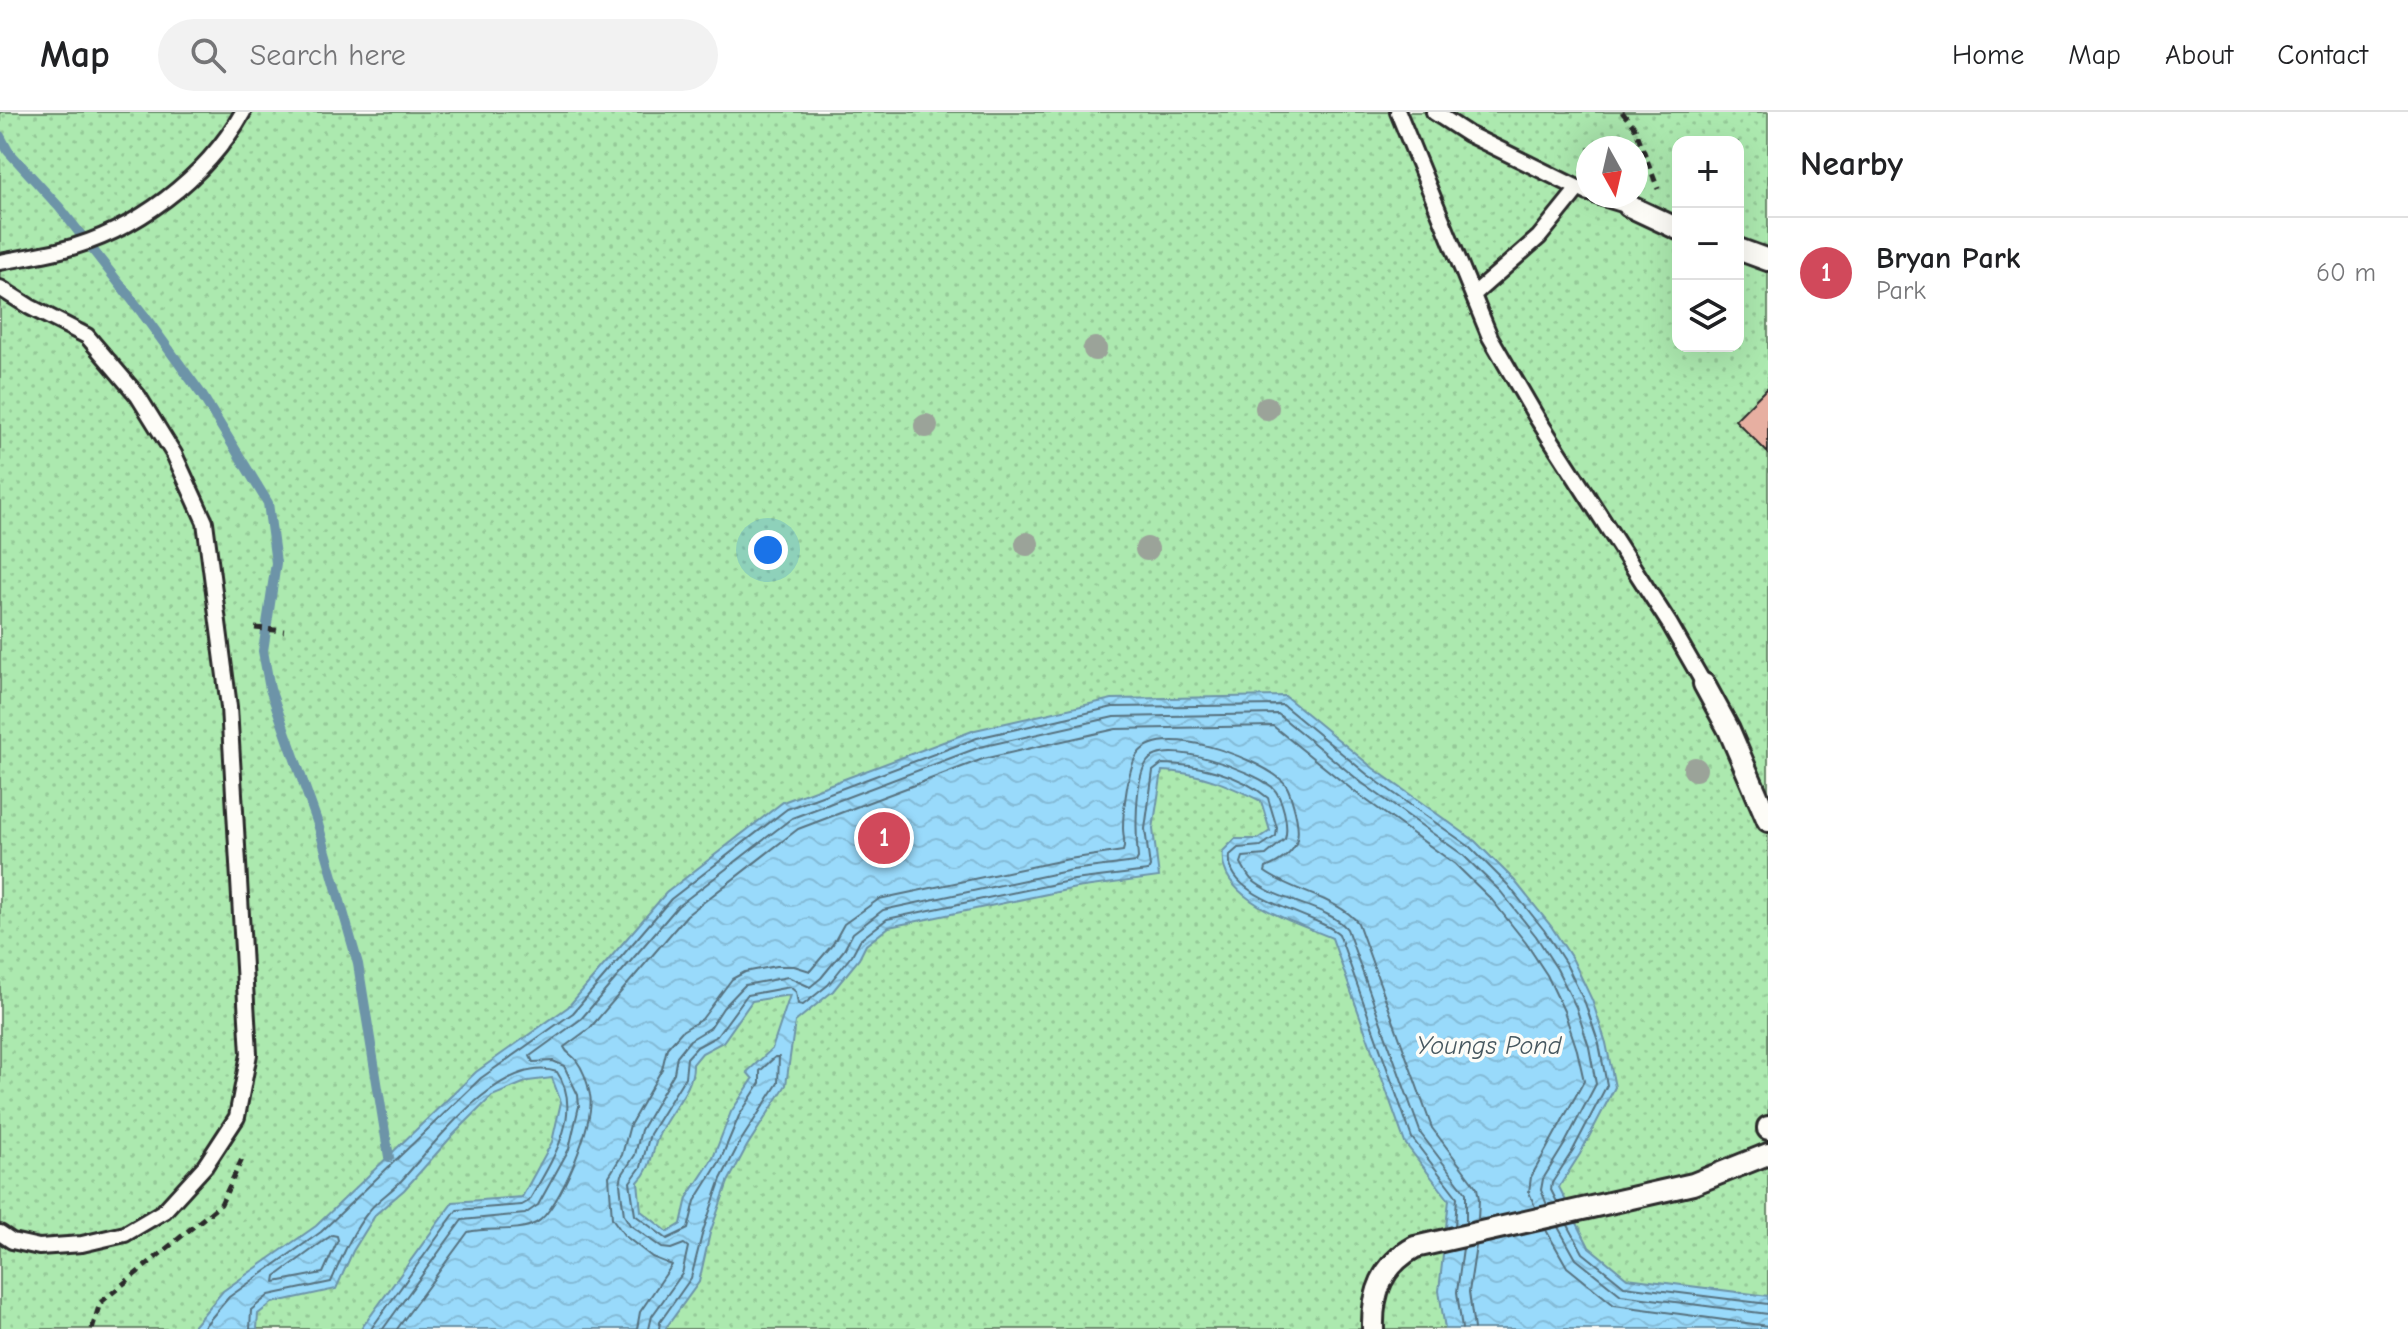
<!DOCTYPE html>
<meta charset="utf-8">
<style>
body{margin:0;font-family:"Comic Neue",sans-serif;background:#f2f2f2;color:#202124}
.controls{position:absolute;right:24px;top:24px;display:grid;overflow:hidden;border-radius:16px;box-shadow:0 8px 32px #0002}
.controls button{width:72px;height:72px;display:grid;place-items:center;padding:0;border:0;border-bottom:2px solid #e0e0e0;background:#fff;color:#202124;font:40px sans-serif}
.compass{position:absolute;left:1576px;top:24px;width:72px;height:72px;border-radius:50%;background:#fff;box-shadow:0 8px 32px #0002;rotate:172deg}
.you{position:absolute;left:768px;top:438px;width:28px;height:28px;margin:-20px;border:6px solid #fff;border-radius:50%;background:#1a73e8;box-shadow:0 0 0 12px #1a73e833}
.badge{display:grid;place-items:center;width:52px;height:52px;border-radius:50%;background:#d1495b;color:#fff;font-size:26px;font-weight:700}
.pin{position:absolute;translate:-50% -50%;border:4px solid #fff;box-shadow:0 2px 8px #0006}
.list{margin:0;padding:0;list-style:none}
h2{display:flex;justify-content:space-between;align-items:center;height:104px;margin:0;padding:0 32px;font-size:34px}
h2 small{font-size:26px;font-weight:400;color:#757577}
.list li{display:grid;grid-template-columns:52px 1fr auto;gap:24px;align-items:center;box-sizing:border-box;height:112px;padding:0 32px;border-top:2px solid #e0e0e0}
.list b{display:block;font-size:30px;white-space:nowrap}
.list p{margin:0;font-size:26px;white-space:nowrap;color:#757577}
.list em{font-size:26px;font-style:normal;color:#757577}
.icon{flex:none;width:44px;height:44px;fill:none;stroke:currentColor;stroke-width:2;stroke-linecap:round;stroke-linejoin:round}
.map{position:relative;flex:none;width:1768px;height:1217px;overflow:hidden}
header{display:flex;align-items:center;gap:48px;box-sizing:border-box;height:112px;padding:0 40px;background:#fff;border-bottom:2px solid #e0e0e0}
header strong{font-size:38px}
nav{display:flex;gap:44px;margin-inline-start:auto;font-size:28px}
.search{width:560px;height:72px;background:#f2f2f2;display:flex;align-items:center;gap:20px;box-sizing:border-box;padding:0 28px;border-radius:44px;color:#757577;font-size:30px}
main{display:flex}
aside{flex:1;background:#fff}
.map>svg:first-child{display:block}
.park{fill:url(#park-dots);stroke:#6c8a6d;stroke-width:2;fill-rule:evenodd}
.water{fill:url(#water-waves);stroke:#6d94a8;stroke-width:2;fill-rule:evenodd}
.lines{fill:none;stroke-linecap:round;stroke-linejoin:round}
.shore{stroke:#57717e;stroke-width:2}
.stream{stroke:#6d94a8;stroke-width:10}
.building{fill:#e7afa1;stroke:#2b2b2b;stroke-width:2}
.service-casing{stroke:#2b2b2b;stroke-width:20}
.pedestrian-casing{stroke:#2b2b2b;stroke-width:26}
.path{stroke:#2b2b2b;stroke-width:5;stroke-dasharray:8 6;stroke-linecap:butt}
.service{stroke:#fdfcf7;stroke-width:14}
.pedestrian{stroke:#fdfcf7;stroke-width:20}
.tree{fill:#9ba399}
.labels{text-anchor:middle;stroke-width:7;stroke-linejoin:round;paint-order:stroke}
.water-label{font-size:26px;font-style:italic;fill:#46575f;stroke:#fdfcf7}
</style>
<header>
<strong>Map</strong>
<div class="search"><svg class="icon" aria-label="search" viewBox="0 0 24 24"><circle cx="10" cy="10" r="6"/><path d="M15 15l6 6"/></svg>Search here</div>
<nav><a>Home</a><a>Map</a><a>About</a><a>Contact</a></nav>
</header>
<main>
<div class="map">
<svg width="1768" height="1217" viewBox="0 0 1768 1217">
<defs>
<pattern id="park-dots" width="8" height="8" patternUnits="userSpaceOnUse" patternTransform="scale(2)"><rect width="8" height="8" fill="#ace9af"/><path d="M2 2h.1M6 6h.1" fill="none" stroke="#94c897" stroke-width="1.8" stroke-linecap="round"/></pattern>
<pattern id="water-waves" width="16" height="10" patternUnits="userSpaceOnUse" patternTransform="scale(2)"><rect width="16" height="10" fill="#99dafb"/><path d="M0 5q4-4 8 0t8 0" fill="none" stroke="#84bbd7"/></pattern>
</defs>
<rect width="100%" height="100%" fill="#fdfcf7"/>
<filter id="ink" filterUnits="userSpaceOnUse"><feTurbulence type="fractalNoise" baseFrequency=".0125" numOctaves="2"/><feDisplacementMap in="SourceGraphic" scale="16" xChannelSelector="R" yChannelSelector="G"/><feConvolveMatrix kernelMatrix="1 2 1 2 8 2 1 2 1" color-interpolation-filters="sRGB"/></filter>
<g filter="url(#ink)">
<path class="park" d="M0,0H1768V1217H0ZM1678,30H1738V234H1678ZM1588,36H1636V84H1588Z"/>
<path class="water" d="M1285,584L1373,656L1475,729L1514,768L1551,814L1573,848L1592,888L1606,931L1615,975L1580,1042L1559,1075L1589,1135L1627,1166L1768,1184V1217H1445L1439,1179L1449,1088L1405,1031L1332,826C1295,810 1217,788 1223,739L1235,727H1258L1270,719L1261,689C1228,673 1199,660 1162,659L1153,717L1159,765L1076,776L889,815L866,833L859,847L833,879L795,910L786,973L747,1034L728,1070L710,1121L699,1170L665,1217H361L453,1090L522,1085L552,1030L561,990L552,966L528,969L492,984L452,1024L404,1078L376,1102L353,1139L336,1177L272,1191L258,1202L257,1217H191L223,1179L316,1114L476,960L568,895L666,781L783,690L975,618L1112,587ZM790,883L772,937L747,960L753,967L731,1000L713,1046L687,1086L681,1112L668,1120L641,1099L638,1070C652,1056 651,1042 658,1025C668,999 694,979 693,952L702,941L723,930L752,889Z"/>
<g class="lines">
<g class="shore">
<path d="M1568,1113L1583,1141L1624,1174L1768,1192"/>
<path d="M1558,1115L1576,1147L1621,1183L1768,1202"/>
<path d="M1546,1118L1567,1155L1614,1193L1768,1214"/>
<path d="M332,1123L337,1124L338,1128L323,1161L275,1170L276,1164Z"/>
<path d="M202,1217L229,1185L321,1120L481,966L573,901L671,787L787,697L977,626L1113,595L1283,593L1368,663L1470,735L1508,773L1544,818L1566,852L1585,891L1599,932L1607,973L1573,1038L1552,1071L1551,1078L1557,1090"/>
<path d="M250,1217L251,1198L269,1183L331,1170C342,1145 352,1120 369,1099C378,1087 391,1080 401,1069C433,1034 501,941 557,960C585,1001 550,1052 529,1089L522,1093L457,1098L371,1217"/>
<path d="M383,1217L462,1108L525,1102L538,1093L569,1037L579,994L578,983L564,954L553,949L533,950L530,944L581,907L678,794L792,706L980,635L1114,605L1278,602L1362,671L1463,743L1501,780L1536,824L1557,857L1576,895L1589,935L1596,972L1564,1033L1543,1067L1541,1078L1547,1093"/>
<path d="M397,1217L468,1120C489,1115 517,1121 536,1111C559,1099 596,1008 590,983C588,972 583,957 576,948C571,942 567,942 564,935L590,916L687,803L798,717L983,647L1116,617L1273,614L1355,680L1455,752L1492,788L1526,831L1547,863L1564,899L1577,938L1584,969L1531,1065L1529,1080L1535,1095"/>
<path d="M637,1217L640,1200L672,1153L652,1145L624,1123L612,1106L609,1064L622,1043L630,1013L662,957L667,936L682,919L702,907L732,867L745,860L776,854H794L810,859L833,832L844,812L879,787L1069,747L1123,739C1126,732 1123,724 1123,716C1123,699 1128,656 1137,643C1160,609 1253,645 1279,666C1288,672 1290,682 1293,692C1303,726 1300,741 1266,756L1265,760C1291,779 1340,787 1358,811L1432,1016L1477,1076L1479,1087L1478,1108"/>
<path d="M649,1217L652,1204L682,1162L688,1135L684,1132L671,1137L662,1136L630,1113L624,1103L620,1072L622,1063L635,1043L641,1018L674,961L677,944L690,928L710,916L723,896L745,873L788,865L810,875L821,866L844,838L853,821L883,798L1072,758L1136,750L1138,746C1136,725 1134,667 1147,650C1165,625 1253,659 1272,675C1283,685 1289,714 1285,727L1266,743L1243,745L1241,751C1244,756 1247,763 1251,767C1274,789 1329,794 1347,817L1421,1022L1466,1081V1111"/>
<path d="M659,1217L660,1210L691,1166L703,1119L721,1067L740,1030L778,971L779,945H775L760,959V971L739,1004L720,1049L695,1089L688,1117L667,1127L635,1103L630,1070L641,1055L650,1022L685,965L687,946L697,935L717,924L747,883L790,875L796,880L798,892L803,893L828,873L852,843L860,828L887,807L1074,768L1148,759L1150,755L1145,717L1153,659L1162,652C1197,652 1240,662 1268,686L1277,716L1276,724L1261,734L1238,736L1230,743C1224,787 1315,801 1339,822L1412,1026L1457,1085L1455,1114"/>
<path d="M1462,1217L1457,1180L1463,1136"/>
<path d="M1474,1217L1469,1180L1476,1134"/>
</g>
<path class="stream" d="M0,24L8,39L60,96L143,202L202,283L268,391L276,451L263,539L270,577L318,712L358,852L389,1045"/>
</g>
<path class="building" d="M1768,275V341L1735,308Z"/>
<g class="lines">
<defs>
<g id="service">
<path d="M1398,0L1490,225L1537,306L1669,511L1704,572"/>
<path d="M1434,0L1468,22L1588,81"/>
<path d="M1596,84L1629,94"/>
<path d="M0,150C20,146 41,143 61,138C135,120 206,66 243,0"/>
<path d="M0,176L30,195L87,224L138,284L174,342L205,410L229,595L249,942L237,1005L205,1054L164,1099L125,1122L82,1132L39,1135L12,1129L0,1121"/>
<path d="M1473,183L1539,125L1577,78"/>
</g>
<g id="pedestrian">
<path d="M1629,94L1678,117"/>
<path d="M1738,137L1768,148"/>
<path d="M1704,572L1729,618L1768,709"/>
<path d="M1768,1015V1017"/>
<path d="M1373,1217C1372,1181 1382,1153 1415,1135L1693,1072L1768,1042"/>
</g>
</defs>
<use href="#service" class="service-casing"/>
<use href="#pedestrian" class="pedestrian-casing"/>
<g class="path">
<path d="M1622,0L1635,16L1658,77"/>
<path d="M255,516L284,519"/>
<path d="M92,1217L100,1191L221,1092L243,1045"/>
</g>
<use href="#service" class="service"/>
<use href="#pedestrian" class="pedestrian"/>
</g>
<g class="tree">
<circle cx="1095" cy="237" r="12"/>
<circle cx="1267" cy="296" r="12"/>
<circle cx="926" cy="314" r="12"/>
<circle cx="1027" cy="432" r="12"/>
<circle cx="1147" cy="437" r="12"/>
<circle cx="1695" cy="657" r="12"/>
</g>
</g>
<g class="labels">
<g class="water-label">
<text x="1489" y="942">Youngs Pond</text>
</g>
</g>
</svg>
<div class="controls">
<button>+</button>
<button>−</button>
<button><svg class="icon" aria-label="layers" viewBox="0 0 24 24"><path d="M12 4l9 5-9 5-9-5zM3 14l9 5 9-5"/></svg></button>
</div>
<svg class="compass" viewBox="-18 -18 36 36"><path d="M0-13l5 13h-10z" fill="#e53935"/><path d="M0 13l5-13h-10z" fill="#757577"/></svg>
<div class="you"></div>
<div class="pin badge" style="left:884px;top:726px">1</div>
</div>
<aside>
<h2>Nearby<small></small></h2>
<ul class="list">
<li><span class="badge">1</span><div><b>Bryan Park</b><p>Park</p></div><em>60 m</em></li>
</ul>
</aside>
</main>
